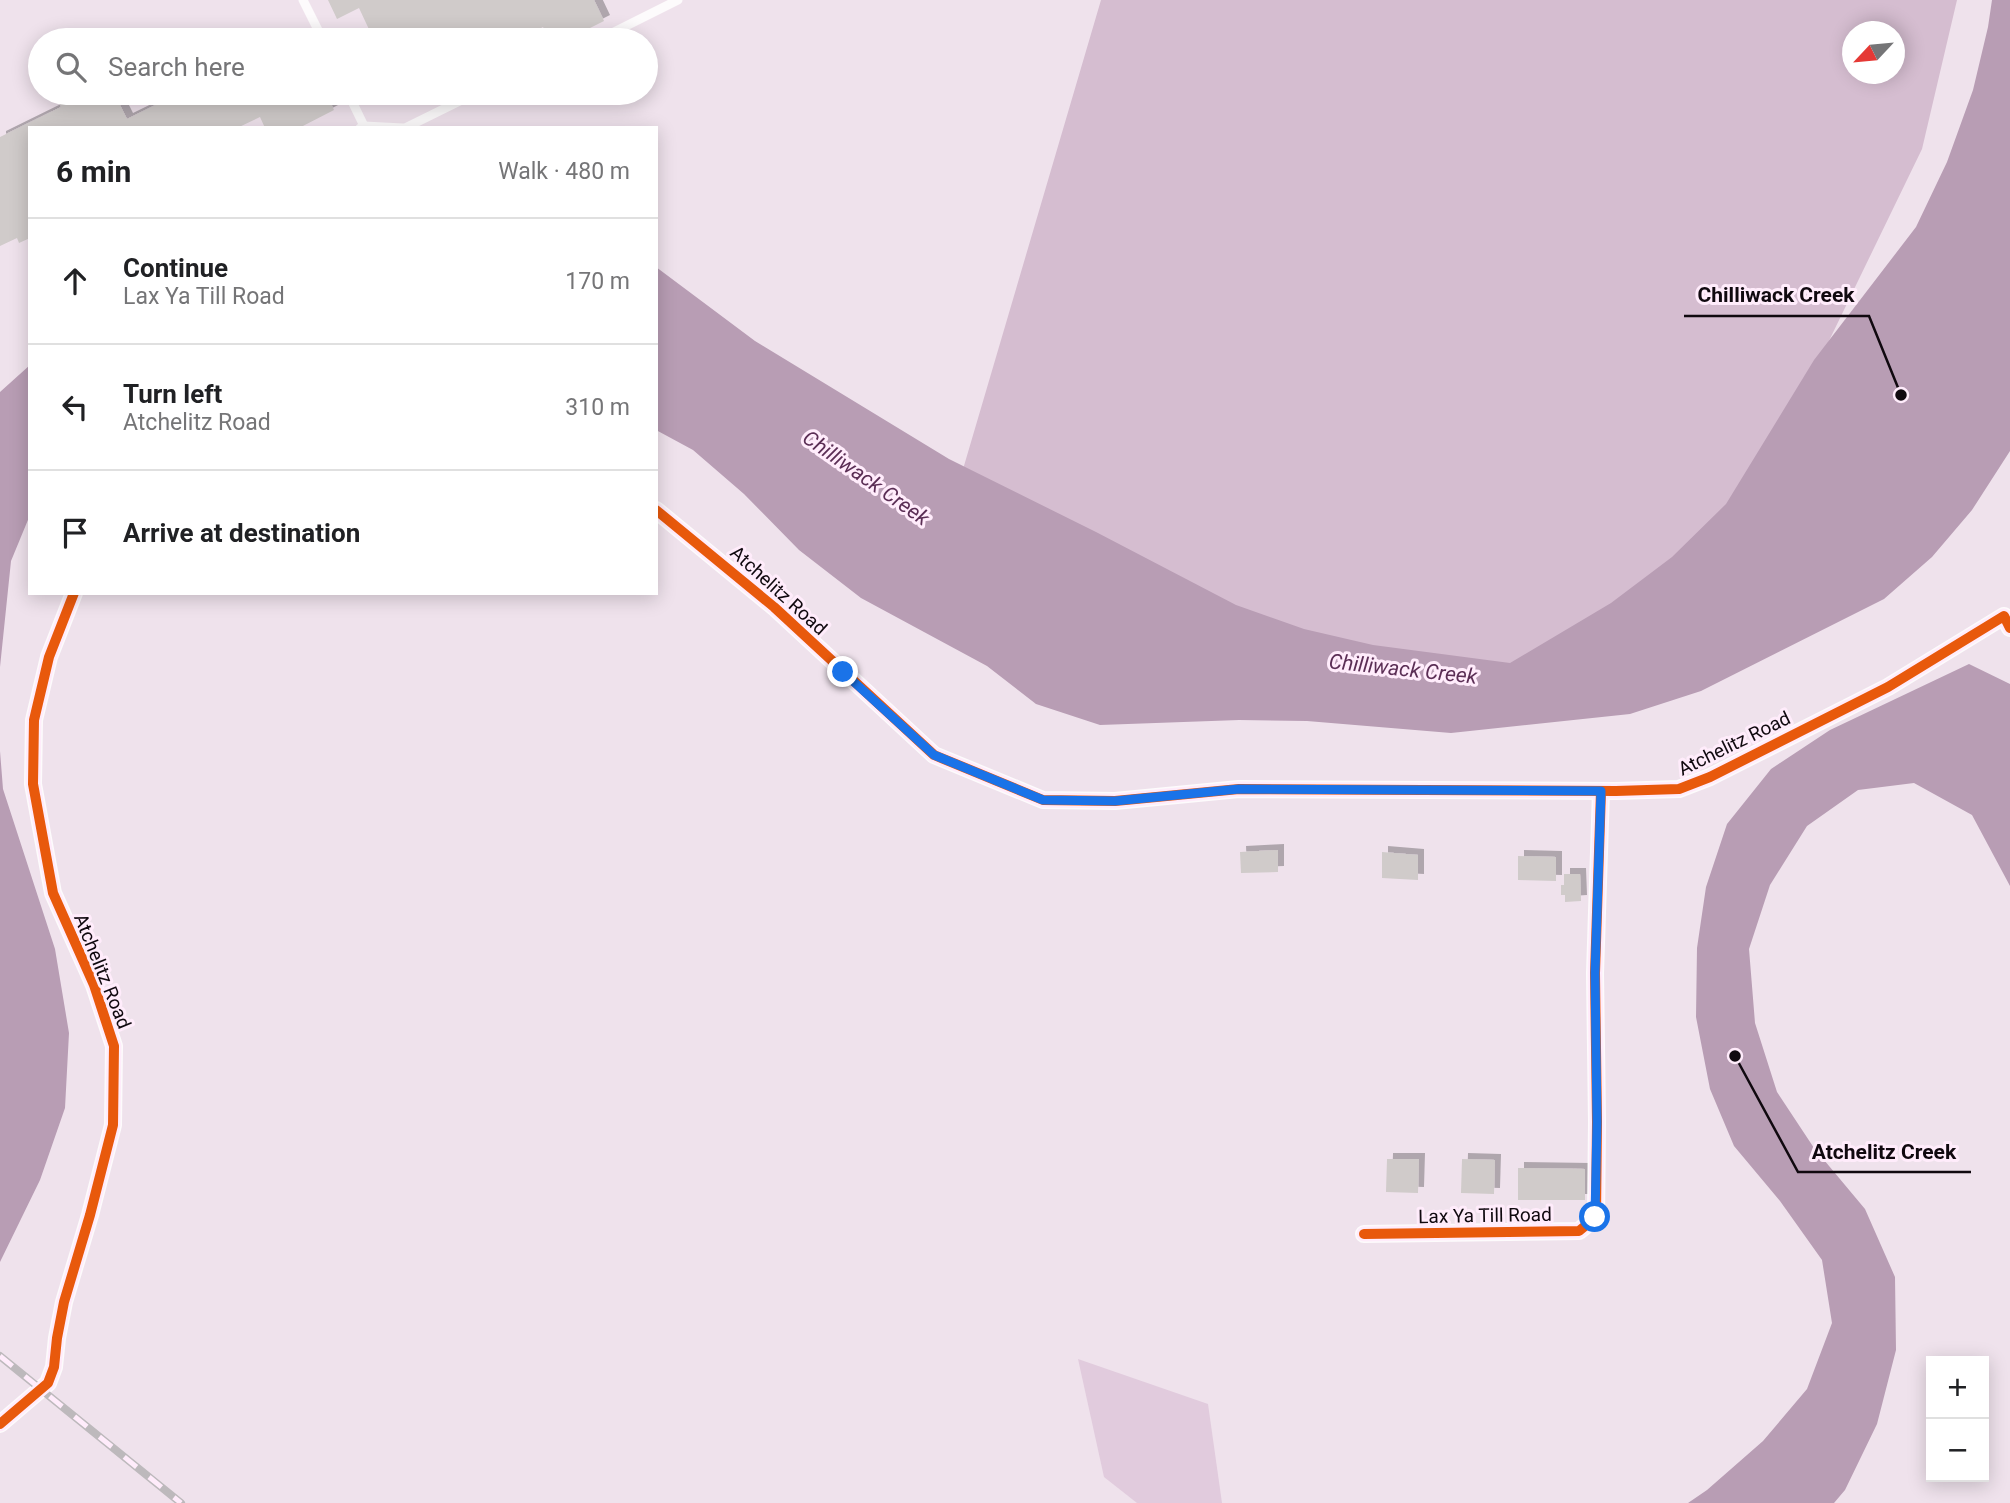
<!DOCTYPE html>
<meta charset="utf-8">
<style>
body{margin:0;font-family:Roboto,sans-serif;background:#f2f2f2;color:#202124}
.controls{position:absolute;right:21px;bottom:21px;display:grid;overflow:hidden;border-radius:0px;box-shadow:0 4px 18px #0003}
.controls button{width:63px;height:63px;display:grid;place-items:center;padding:0;border:0;border-bottom:2px solid #e0e0e0;background:#fff;color:#202124;font:35px sans-serif}
.compass{position:absolute;left:1842px;top:21px;width:63px;height:63px;border-radius:50%;background:#fff;box-shadow:0 4px 18px #0003;rotate:244deg}
.stop{position:absolute;width:21px;height:21px;margin:-16px;border:5px solid #1a73e8;border-radius:50%;background:#fff}
.stop.end{background:#1a73e8;border-color:#fff;box-shadow:0 2px 7px #0008}
.list{margin:0;padding:0;list-style:none}
h2{display:flex;justify-content:space-between;align-items:center;height:91px;margin:0;padding:0 28px;font-size:30px}
h2 small{font-size:23px;font-weight:400;color:#757577}
.list li{display:grid;grid-template-columns:46px 1fr auto;gap:21px;align-items:center;box-sizing:border-box;height:126px;padding:0 28px;border-top:2px solid #e0e0e0}
.list b{display:block;font-size:26px;white-space:nowrap}
.list p{margin:0;font-size:23px;white-space:nowrap;color:#757577}
.list em{font-size:23px;font-style:normal;color:#757577}
.icon{flex:none;width:38px;height:38px;fill:none;stroke:currentColor;stroke-width:2;stroke-linecap:round;stroke-linejoin:round}
.map{position:relative;flex:none;width:2010px;height:1503px;overflow:hidden}
.search{position:absolute;background:#fff;box-shadow:0 4px 18px #0003;left:28px;top:28px;width:630px;height:77px;display:flex;align-items:center;gap:18px;box-sizing:border-box;padding:0 24px;border-radius:38px;color:#757577;font-size:26px}
.panel{position:absolute;background:#fff;box-shadow:0 4px 18px #0003;left:28px;top:126px;width:630px;height:469px;border-radius:0px}
.map>svg:first-child{display:block}
.green{fill:#e1cbdd}
.forest{fill:#d5bdd0;fill-rule:evenodd}
.water{fill:#b89db4}
.building{fill:#d0cbca;filter:url(#shadow)}
.lines{fill:none;stroke-linecap:round;stroke-linejoin:round}
.service{stroke:#fdfbfc;stroke-width:9}
.minor{stroke:#fdfbfc;stroke-width:18}
.rail-casing{stroke:#bdb9bc;stroke-width:8}
.rail{stroke:#ffecfb;stroke-width:5;stroke-dasharray:16;stroke-linecap:butt}
.cycleway-casing{stroke:#ffecfb;stroke-width:15}
.cycleway{stroke:#e8590c;stroke-width:10}
.route{stroke:#1a73e8;stroke-width:9}
.labels{text-anchor:middle;stroke-width:6;stroke-linejoin:round;paint-order:stroke}
.street-label{font-size:19px;fill:#10090f;stroke:#ffecfb}
.water-label{font-size:21px;font-style:italic;fill:#5b2e55;stroke:#ffecfb}
.leader{fill:none;stroke:#10090f;stroke-width:2.5}
.callout-dot{fill:#10090f;stroke:#ffecfb;stroke-width:2.5}
.callout-label{font-size:21px;text-anchor:middle;font-weight:bold;fill:#10090f;stroke:#ffecfb;stroke-width:6;stroke-linejoin:round;paint-order:stroke}
</style>
<div class="map">
<svg width="2010" height="1503" viewBox="0 0 2010 1503">
<defs>
<filter id="shadow"><feDropShadow dx="6" dy="-6" stdDeviation="0" flood-color="#0004"/></filter>
</defs>
<rect width="100%" height="100%" fill="#efe2ec"/>
<path class="green" d="M1078,1359L1208,1404L1222,1503H1137L1104,1477Z"/>
<path class="forest" d="M1101,0H1957L1922,149L1777,448L1610,653L1474,669L1298,652L961,476ZM1853,32H1895V74H1853Z"/>
<g class="water">
<path d="M1992,0H2010V451L1972,510L1932,557L1884,599L1701,691L1630,714L1451,733L1307,721L1239,720L1100,725L1036,704L987,666L861,598L799,550L744,494L693,450L656,430V267L755,341L949,459L1096,532L1236,605L1304,629L1373,645L1510,663L1611,603L1672,557L1726,504L1814,360L1916,227L1947,162L1973,90L1988,27Z"/>
<path d="M30,365V515L11,561L0,667V392Z"/>
<path d="M1969,664L2010,684V886L1972,815L1914,783L1858,790L1807,826L1770,885L1749,949L1755,1023L1777,1092L1814,1148L1865,1209L1895,1277L1896,1350L1877,1424L1845,1490L1834,1503H1688L1707,1490L1763,1441L1807,1389L1832,1323L1822,1260L1780,1201L1734,1146L1710,1089L1696,1017L1697,948L1706,887L1727,824L1771,769L1830,730Z"/>
<path d="M0,751L3,789L55,949L69,1033L65,1108L40,1180L0,1262Z"/>
</g>
<g class="building">
<path d="M328,0H594L604,21L566,40H550L543,27L517,40H374L359,8L337,19Z"/>
<path d="M63,93H114L127,119L180,93H326L334,110L299,128H265L260,117L237,128H30V238L19,243L17,238L0,246V137L61,107L58,100L66,95Z"/>
<path d="M1278,850V872L1241,873L1240,852Z"/>
<path d="M1382,852L1418,855V880L1382,878Z"/>
<path d="M1518,856L1556,857V881L1518,880Z"/>
<path d="M1564,874H1580L1581,901L1565,902V895H1561V885H1564Z"/>
<path d="M1387,1159H1419L1418,1193L1386,1192Z"/>
<path d="M1462,1159L1495,1160L1494,1194L1461,1193Z"/>
<path d="M1518,1168L1585,1169V1200H1518Z"/>
</g>
<g class="lines">
<g class="service">
<path d="M303,0L323,40"/>
<path d="M598,40L678,0"/>
<path d="M348,93L364,126"/>
<path d="M360,128L364,126L403,128"/>
<path d="M405,128L476,93"/>
</g>
<g class="minor">
<path d="M656,510L774,607L934,755L1043,800L1115,801L1239,789L1616,791L1679,789L1710,777L1888,687L2004,616L2010,628"/>
<path d="M1364,1234L1579,1231L1596,1217L1597,1122L1595,973L1601,791"/>
<path d="M0,1424L48,1383L54,1367L57,1338L64,1302L90,1215L113,1125L114,1046L94,985L53,893L33,784L34,720L49,657L74,593"/>
</g>
<defs>
<path id="rail" d="M0,1356L181,1503"/>
</defs>
<use href="#rail" class="rail-casing"/>
<use href="#rail" class="rail"/>
<defs>
<g id="cycleway">
<path d="M656,510L774,607L934,755L1043,800L1115,801L1239,789L1616,791L1679,789L1710,777L1888,687L2004,616L2010,628"/>
<path d="M1364,1234L1579,1231L1596,1217L1597,1122L1595,973L1601,791"/>
<path d="M0,1424L48,1383L54,1367L57,1338L64,1302L90,1215L113,1125L114,1046L94,985L53,893L33,784L34,720L49,657L74,593"/>
</g>
</defs>
<use href="#cycleway" class="cycleway-casing"/>
<use href="#cycleway" class="cycleway"/>
</g>
<g class="lines">
<path class="route" d="M843,672L934,755L1043,800L1115,801L1239,789L1601,791L1595,973L1597,1122L1595,1217"/>
</g>
<g class="labels">
<g class="street-label">
<text transform="translate(779 590) rotate(42)" y="7">Atchelitz Road</text>
<text transform="translate(1734 743) rotate(-26)" y="7">Atchelitz Road</text>
<text transform="translate(103 971) rotate(68)" y="7">Atchelitz Road</text>
<text transform="translate(1485 1215) rotate(-1)" y="7">Lax Ya Till Road</text>
</g>
<g class="water-label">
<text transform="translate(866 478) rotate(35)" y="7">Chilliwack Creek</text>
<text transform="translate(1403 669) rotate(6)" y="7">Chilliwack Creek</text>
</g>
</g>
<path class="leader" d="M1901 395L1869 316H1684M1735 1056L1798 1172H1971"/>
<g class="callout-dot">
<circle cx="1901" cy="395" r="7"/>
<circle cx="1735" cy="1056" r="7"/>
</g>
<g class="callout-label">
<text x="1776" y="302">Chilliwack Creek</text>
<text x="1884" y="1159">Atchelitz Creek</text>
</g>
</svg>
<div class="controls">
<button>+</button>
<button>−</button>
</div>
<svg class="compass" viewBox="-18 -18 36 36"><path d="M0-13l5 13h-10z" fill="#e53935"/><path d="M0 13l5-13h-10z" fill="#757577"/></svg>
<div class="stop" style="left:1595px;top:1217px"></div>
<div class="stop end" style="left:843px;top:672px"></div>
<div class="search"><svg class="icon" aria-label="search" viewBox="0 0 24 24"><circle cx="10" cy="10" r="6"/><path d="M15 15l6 6"/></svg>Search here</div>
<section class="panel">
<h2>6 min<small>Walk · 480 m</small></h2>
<ul class="list">
<li><svg class="icon" aria-label="ahead" viewBox="0 0 24 24"><path d="M12 20V5M6 11l6-6 6 6"/></svg><div><b>Continue</b><p>Lax Ya Till Road</p></div><em>170 m</em></li>
<li><svg class="icon" aria-label="left" viewBox="0 0 24 24"><path d="M17 20v-9H6M10 6l-5 5 5 5"/></svg><div><b>Turn left</b><p>Atchelitz Road</p></div><em>310 m</em></li>
<li><svg class="icon" aria-label="arrive" viewBox="0 0 24 24"><path d="M6 21V4h12l-3 4 3 4H6"/></svg><div><b>Arrive at destination</b></div></li>
</ul>
</section>
</div>
